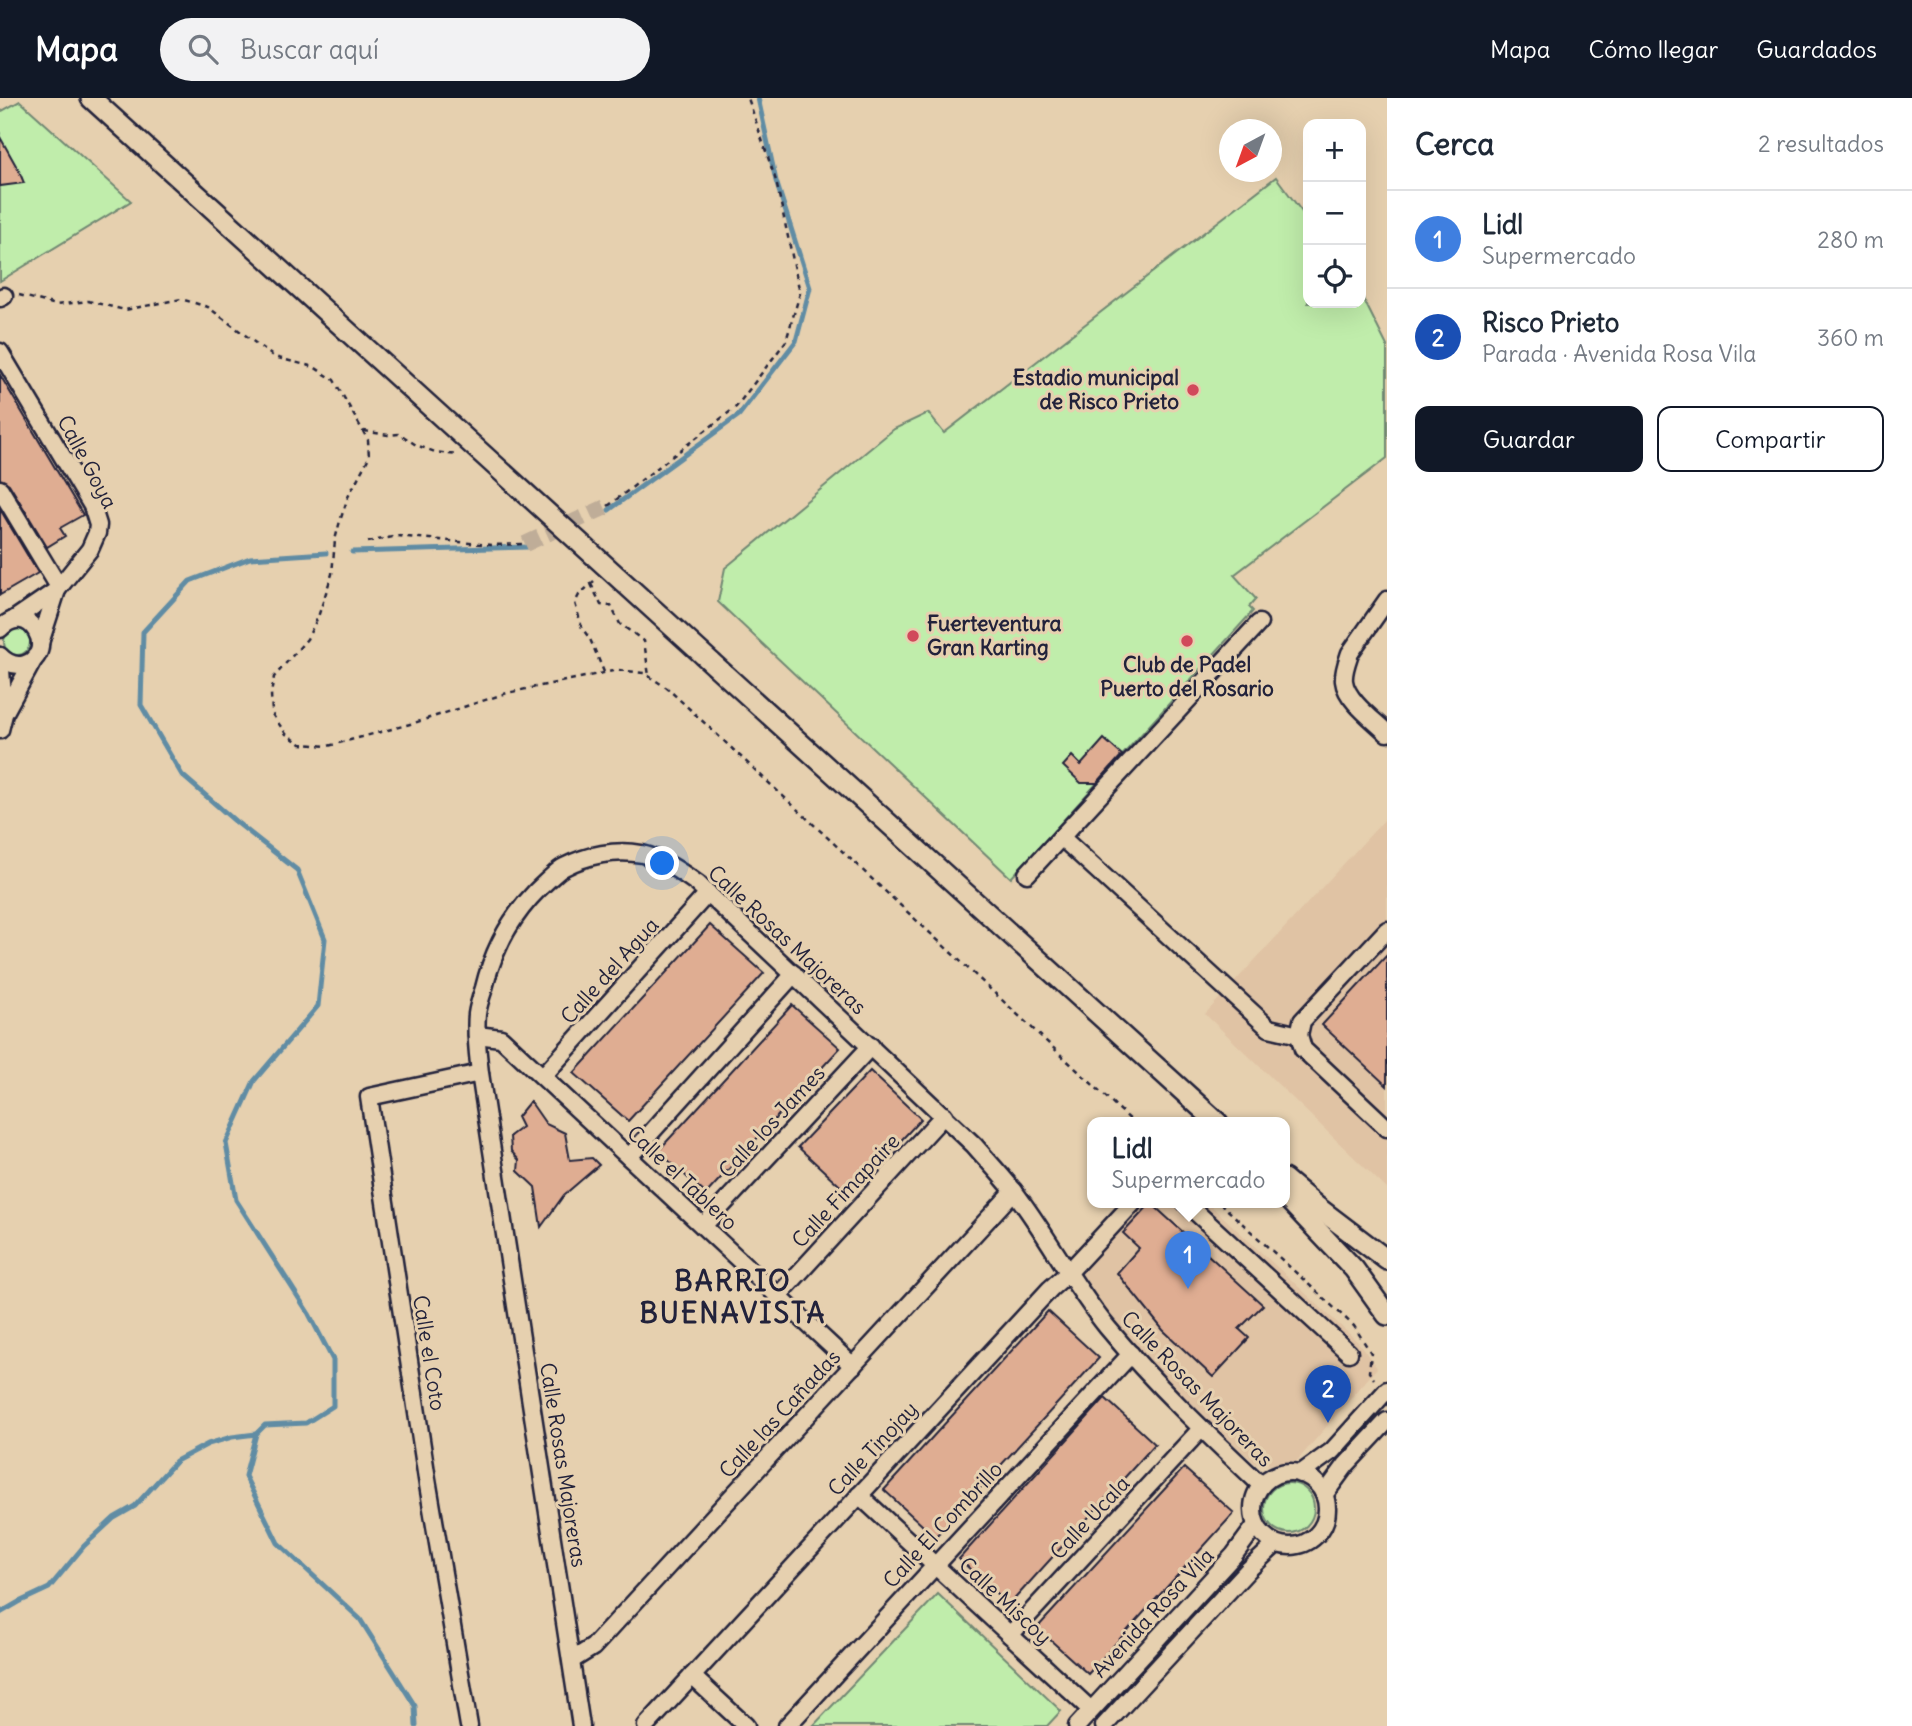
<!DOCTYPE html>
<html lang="es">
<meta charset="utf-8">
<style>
body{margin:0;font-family:Delius,sans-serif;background:#f2f2f3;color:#1f2937}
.controls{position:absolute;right:21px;top:21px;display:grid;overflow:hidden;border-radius:14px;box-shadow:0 7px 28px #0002}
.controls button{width:63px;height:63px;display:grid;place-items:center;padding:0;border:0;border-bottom:2px solid #e0e1e3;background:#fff;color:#1f2937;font:35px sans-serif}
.compass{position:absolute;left:1219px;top:21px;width:63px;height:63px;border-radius:50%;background:#fff;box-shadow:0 7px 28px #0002;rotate:221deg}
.you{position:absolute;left:663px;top:766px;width:24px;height:24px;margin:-18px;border:5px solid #fff;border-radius:50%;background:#1a73e8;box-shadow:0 0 0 10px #1a73e833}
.badge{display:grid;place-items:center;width:46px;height:46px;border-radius:50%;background:#111827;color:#fff;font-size:23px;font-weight:700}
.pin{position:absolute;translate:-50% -58px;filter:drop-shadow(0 2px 4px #0008)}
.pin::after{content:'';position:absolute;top:37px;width:24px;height:21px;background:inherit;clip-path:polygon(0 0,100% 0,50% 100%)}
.popup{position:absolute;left:1087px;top:1019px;width:203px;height:91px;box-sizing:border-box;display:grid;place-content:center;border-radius:14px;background:#fff;filter:drop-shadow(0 2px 5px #0005);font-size:23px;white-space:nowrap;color:#747a83}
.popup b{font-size:26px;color:#1f2937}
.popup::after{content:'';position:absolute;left:50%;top:100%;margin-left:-14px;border:14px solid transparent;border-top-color:#fff}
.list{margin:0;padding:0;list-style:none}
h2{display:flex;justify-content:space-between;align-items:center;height:91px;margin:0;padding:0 28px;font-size:30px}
h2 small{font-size:23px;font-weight:400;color:#747a83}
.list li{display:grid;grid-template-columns:46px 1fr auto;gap:21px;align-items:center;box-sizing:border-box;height:98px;padding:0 28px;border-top:2px solid #e0e1e3}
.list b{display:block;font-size:26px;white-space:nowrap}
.list p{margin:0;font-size:23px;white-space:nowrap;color:#747a83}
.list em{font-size:23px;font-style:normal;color:#747a83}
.actions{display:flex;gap:14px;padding:21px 28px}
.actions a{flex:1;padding:16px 0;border:2px solid #111827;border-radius:14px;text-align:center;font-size:24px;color:#111827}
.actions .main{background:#111827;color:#fff}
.icon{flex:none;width:38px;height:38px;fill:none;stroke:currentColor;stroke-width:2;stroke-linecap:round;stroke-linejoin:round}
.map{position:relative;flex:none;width:1387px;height:1628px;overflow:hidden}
header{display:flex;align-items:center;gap:42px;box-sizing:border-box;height:98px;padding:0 35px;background:#111827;color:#fff}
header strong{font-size:33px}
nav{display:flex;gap:38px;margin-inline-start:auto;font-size:24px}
.search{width:490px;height:63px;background:#f2f2f3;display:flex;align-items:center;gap:18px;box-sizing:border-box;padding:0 24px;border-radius:38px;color:#747a83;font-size:26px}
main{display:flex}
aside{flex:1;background:#fff}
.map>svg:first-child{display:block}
.built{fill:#e0c3a4}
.green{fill:#c0edab;stroke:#718873;stroke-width:2}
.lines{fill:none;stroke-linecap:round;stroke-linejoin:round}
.stream{stroke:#608ca4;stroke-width:5}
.building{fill:#dfad92;stroke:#22223b;stroke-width:2}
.minor-tunnel{stroke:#bfad98;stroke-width:16;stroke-dasharray:16 8;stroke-linecap:butt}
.minor-casing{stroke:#22223b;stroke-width:21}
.major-casing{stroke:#22223b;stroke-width:24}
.path{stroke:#22223b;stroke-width:2.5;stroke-dasharray:5 5;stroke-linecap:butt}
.minor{stroke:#e6d0af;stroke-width:16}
.major{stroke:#e6d0af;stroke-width:19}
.poi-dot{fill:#d1495b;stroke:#e6d0af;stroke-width:2.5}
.labels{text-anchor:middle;stroke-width:6;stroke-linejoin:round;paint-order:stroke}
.poi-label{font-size:21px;font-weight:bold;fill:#22223b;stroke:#e6d0af;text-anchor:end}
.street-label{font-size:21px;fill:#22223b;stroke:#e6d0af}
.district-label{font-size:28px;font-weight:bold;letter-spacing:2px;fill:#22223b;stroke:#e6d0af}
</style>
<header>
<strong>Mapa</strong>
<div class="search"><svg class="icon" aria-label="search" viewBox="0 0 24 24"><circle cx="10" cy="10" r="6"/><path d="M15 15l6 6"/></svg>Buscar aquí</div>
<nav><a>Mapa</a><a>Cómo llegar</a><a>Guardados</a></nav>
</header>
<main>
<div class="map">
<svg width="1387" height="1628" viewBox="0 0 1387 1628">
<rect width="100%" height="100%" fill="#e6d0af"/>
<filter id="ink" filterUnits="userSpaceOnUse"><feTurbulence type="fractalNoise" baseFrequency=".0143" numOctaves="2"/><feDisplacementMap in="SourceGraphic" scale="14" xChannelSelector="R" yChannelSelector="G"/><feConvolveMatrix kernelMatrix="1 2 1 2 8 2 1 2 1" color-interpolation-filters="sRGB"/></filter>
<g filter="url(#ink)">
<g class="built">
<path d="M1387,719V1091L1205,916Z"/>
<path d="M1120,1105H1208L1358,1244L1377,1270L1297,1363L1269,1367L1256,1366L1200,1317L1172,1288L1110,1217L1072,1161Z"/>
</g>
<g class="green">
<path d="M20,3L131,103L0,183V14Z"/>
<path d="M1276,79L1308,122V205H1361V196L1387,248V360L1234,477L1256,501L1249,509L1253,513L1011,780L718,504L725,470L894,331L928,315L944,335Z"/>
<circle cx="17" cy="544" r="13"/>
<circle cx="1289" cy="1410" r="25"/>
<path d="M938,1496L1061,1613L1047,1628H813Z"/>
</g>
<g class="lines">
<g class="stream">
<path d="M609,412L739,317L796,243L810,190L776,83L758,0"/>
<path d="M352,454L529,449"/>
<path d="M326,455L250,460L190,483L143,534L141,607L182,677L235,723L297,772L325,841L318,908L254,983L226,1045L236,1102L309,1216L333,1262V1308L306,1325L265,1327L256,1336L245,1378L278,1445L360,1521L415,1608L416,1628"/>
<path d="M0,1515L19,1504L49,1490L84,1448L114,1420L135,1408L176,1363L208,1346L232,1339L256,1336"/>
</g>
</g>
<g class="building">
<path d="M0,39L19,73L24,85L0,88Z"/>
<path d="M0,277L83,417L60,430L65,438L47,449L9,386L0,381Z"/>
<path d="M0,411L38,475L0,497Z"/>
<path d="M1104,641L1122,657L1097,685H1081L1063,668L1072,658L1081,667Z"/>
<path d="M710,827L764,875L628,1023L574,975Z"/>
<path d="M1387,857V988L1322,927Z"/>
<path d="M792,907L840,950L706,1096L658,1053Z"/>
<path d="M870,973L921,1021L850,1097L798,1049Z"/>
<path d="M530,1003L546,1026L565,1035L570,1062L592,1060L599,1067L564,1097L541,1129L535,1089L518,1073L519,1062L511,1053L510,1038L522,1029L517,1019Z"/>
<path d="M1151,1105L1263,1207L1239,1231L1249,1240L1213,1279L1163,1232L1117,1175L1139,1150L1123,1135Z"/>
<path d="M1048,1213L1099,1260L935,1439L884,1392Z"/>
<path d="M1105,1300L1155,1346L1009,1507L959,1461Z"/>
<path d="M1184,1370L1234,1415L1088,1576L1037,1530Z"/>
</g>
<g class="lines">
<path class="minor-tunnel" d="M525,446L608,408"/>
<defs>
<g id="minor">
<path d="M0,200L4,198"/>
<path d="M0,254L92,408L98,427L97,435L90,451L57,492L13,522"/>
<path d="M0,391L59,489"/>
<path d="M1387,502L1350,555C1347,564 1343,574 1344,583C1346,602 1374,622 1387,635"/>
<path d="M0,531C29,500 59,555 25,566C15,569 7,565 0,558"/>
<path d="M40,545L57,492"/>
<path d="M0,558L4,613"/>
<path d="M0,632L4,616L35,559"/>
<path d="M1061,739L1269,930L1299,937"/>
<path d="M1027,776L1259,525"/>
<path d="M1387,832L1302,923L1299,937L1303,951L1387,1030"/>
<path d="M477,937L501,940L853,1268"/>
<path d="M543,978L708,795"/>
<path d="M629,1059L794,876"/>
<path d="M1186,1105L1349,1255"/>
<path d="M703,1128L871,948"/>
<path d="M778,1198L944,1017"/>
<circle cx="1290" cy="1411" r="37"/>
<path d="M1300,1376L1332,1353L1387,1292"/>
<path d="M859,1397L1091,1612"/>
<path d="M1324,1397L1346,1367L1387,1323"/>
<path d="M1010,1537L1201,1331"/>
<path d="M572,1562L593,1549L1014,1093"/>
<path d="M692,1578L746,1628"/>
<path d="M469,1628L427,1381L369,999L480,975"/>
<path d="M581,1628L480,975C478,956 475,936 477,916C478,908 481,899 484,890C494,848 515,811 548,782C553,778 558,772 564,769C587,757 616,751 642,756C663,761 681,774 698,786L974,1047C987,1062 1001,1077 1013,1092C1047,1136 1072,1186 1107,1229C1154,1286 1208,1337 1261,1387"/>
<path d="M646,1628L1050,1191L1068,1175L1133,1105"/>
<path d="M787,1628L1131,1256"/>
<path d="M1077,1628L1234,1457L1256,1427"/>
<path d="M1104,1628L1249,1471L1276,1446"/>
</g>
<g id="major">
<path d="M91,0L1218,1025"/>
<path d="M1284,1081L1316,1108L1387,1162"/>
<path d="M1284,1097L1354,1171L1387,1217"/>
</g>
</defs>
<use href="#minor" class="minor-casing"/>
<use href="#major" class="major-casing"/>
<g class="path">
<path d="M19,197L56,207L88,203L125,212L181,201L208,209L274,259L314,269L334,282L368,342L369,359L348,399L340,423L335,442L332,476L318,519L307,541L274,579L271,596L272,616L286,636L301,646L328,648L414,625L507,595L618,572L644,575L667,590L1134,1025"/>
<path d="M364,333L388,337L400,336L416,347L435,354L457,357"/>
<path d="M608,408L736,309L786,243L800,195L776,83L748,0"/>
<path d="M368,444L398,438L491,447L525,446"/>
<path d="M594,483L579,497L575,505L582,530L590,541L604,574"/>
<path d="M591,486L601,507L611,508L620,526L644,543L649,578"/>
<path d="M1220,1105L1354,1228L1371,1255L1369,1274L1374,1281"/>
</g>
<use href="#minor" class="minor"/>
<use href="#major" class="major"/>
</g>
</g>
<g class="poi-dot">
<circle cx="1193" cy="292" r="7"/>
<circle cx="913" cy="538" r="7"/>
<circle cx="1187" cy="543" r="7"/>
</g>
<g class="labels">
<g class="poi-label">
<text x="1179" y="287">Estadio municipal<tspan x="1179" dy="24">de Risco Prieto</tspan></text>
<text x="927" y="533" text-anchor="start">Fuerteventura<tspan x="927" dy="24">Gran Karting</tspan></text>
<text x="1187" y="574" text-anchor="middle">Club de Padel<tspan x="1187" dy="24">Puerto del Rosario</tspan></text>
</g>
<g class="street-label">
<text transform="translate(87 364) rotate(62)" y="7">Calle Goya</text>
<text transform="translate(787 842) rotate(43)" y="7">Calle Rosas Majoreras</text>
<text transform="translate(610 873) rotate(-48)" y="7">Calle del Agua</text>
<text transform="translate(772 1024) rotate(-47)" y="7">Calle los James</text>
<text transform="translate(682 1080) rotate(43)" y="7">Calle el Tablero</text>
<text transform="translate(846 1093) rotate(-47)" y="7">Calle Fimapaire</text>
<text transform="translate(429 1255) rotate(81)" y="7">Calle el Coto</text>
<text transform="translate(1197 1291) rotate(46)" y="7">Calle Rosas Majoreras</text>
<text transform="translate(780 1316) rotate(-47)" y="7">Calle las Cañadas</text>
<text transform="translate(873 1351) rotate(-47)" y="7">Calle Tinojay</text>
<text transform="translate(563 1367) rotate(81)" y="7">Calle Rosas Majoreras</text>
<text transform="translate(1090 1420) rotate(-47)" y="7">Calle Ucala</text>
<text transform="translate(943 1427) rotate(-47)" y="7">Calle El Combrillo</text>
<text transform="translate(1005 1503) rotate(43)" y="7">Calle Miscoy</text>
<text transform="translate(1153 1515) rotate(-47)" y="7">Avenida Rosa Vila</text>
</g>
<g class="district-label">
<text x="733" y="1193">BARRIO<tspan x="733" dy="32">BUENAVISTA</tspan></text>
</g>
</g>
</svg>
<div class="controls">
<button>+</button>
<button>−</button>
<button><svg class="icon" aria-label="locate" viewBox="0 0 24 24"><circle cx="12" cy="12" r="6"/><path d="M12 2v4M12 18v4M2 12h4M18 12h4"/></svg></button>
</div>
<svg class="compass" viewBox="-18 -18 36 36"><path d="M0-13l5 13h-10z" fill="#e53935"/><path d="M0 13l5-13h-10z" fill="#747a83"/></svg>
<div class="you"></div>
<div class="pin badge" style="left:1188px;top:1191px;background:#3f7fe0">1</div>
<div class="popup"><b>Lidl</b>Supermercado</div>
<div class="pin badge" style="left:1328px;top:1325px;background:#1a4fb4">2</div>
</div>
<aside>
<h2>Cerca<small>2 resultados</small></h2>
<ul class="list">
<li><span class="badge" style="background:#3f7fe0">1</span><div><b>Lidl</b><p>Supermercado</p></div><em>280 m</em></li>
<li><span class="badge" style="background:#1a4fb4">2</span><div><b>Risco Prieto</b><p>Parada · Avenida Rosa Vila</p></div><em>360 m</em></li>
</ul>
<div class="actions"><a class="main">Guardar</a><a>Compartir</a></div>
</aside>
</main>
